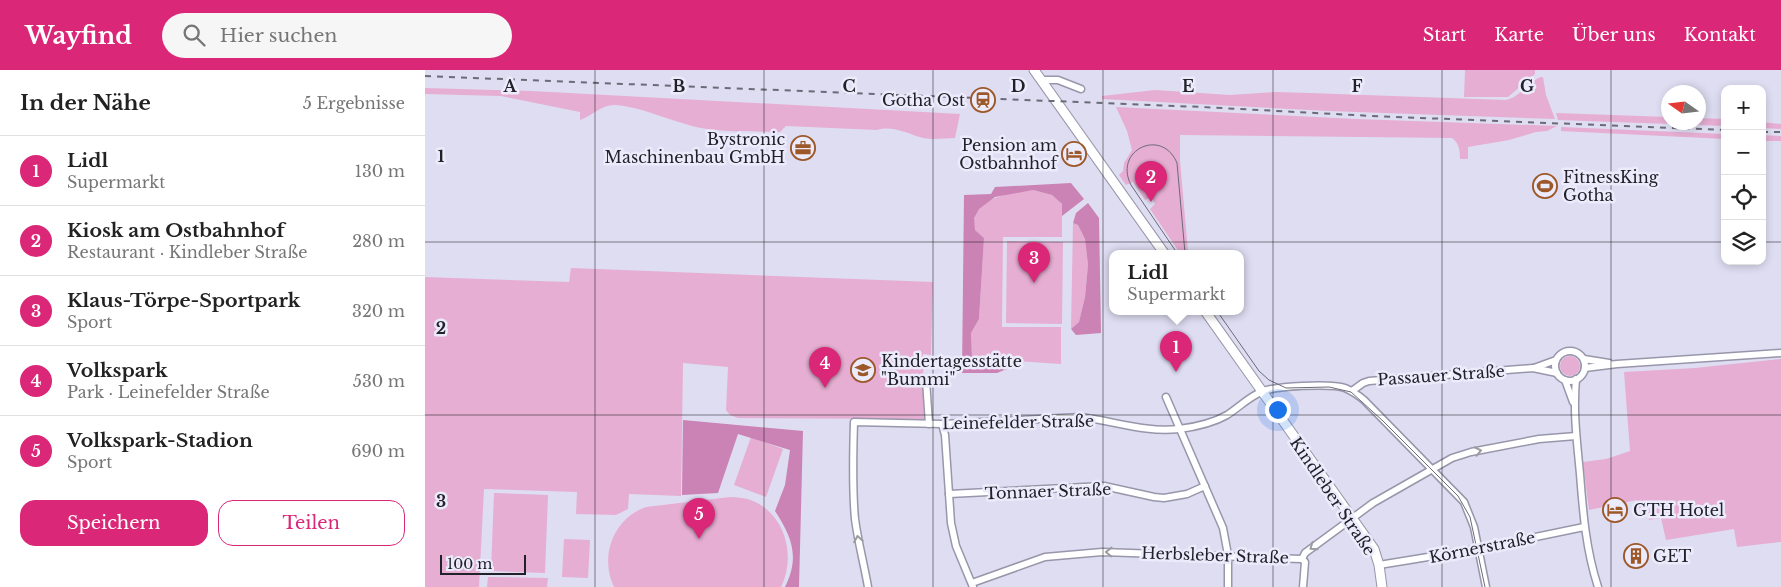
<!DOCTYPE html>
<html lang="de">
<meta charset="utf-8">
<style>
body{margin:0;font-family:"Libre Baskerville",serif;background:#f6f6f6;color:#222}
.controls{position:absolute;right:15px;top:15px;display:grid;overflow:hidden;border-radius:10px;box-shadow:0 2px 8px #0003}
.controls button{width:45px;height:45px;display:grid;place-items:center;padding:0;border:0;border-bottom:1px solid #e0e0e0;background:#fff;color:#222;font:25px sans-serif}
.compass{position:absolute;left:1236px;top:15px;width:45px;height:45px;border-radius:50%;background:#fff;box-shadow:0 2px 8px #0003;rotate:284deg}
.scale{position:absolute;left:15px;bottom:12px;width:86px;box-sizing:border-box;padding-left:5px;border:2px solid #222129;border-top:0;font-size:14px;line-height:18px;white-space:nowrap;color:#222129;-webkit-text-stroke:4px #ecebfc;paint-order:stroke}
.you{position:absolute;left:852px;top:339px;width:18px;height:18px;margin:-12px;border:4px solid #fff;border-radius:50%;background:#1a73e8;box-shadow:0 0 0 8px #1a73e833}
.badge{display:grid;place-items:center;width:32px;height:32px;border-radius:50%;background:#db2777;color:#fff;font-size:16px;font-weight:700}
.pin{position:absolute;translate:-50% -41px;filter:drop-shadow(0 1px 2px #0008)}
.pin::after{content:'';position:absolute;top:26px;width:18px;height:15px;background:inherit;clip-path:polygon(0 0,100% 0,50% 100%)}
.popup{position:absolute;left:684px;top:180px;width:135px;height:65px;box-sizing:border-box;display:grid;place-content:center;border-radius:10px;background:#fff;filter:drop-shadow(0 1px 4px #0005);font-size:16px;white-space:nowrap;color:#767676}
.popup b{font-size:19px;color:#222}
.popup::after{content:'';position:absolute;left:50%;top:100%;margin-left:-10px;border:10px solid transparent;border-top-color:#fff}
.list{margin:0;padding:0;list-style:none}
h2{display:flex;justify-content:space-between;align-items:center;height:65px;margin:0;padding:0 20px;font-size:21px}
h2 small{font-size:16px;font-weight:400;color:#767676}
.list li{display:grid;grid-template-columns:32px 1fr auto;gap:15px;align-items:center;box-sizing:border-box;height:70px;padding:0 20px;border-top:1px solid #e0e0e0}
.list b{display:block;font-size:19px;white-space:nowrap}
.list p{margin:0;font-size:16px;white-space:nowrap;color:#767676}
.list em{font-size:16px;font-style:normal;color:#767676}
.actions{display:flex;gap:10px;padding:15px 20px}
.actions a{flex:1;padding:11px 0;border:1px solid #db2777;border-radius:15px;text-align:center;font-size:18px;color:#db2777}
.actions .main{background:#db2777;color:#fff}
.icon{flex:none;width:28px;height:28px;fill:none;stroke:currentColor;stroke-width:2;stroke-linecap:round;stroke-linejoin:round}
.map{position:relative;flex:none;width:1356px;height:517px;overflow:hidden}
header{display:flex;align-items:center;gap:30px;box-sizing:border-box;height:70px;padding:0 25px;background:#db2777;color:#fff}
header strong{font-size:24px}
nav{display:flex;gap:28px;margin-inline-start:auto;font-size:18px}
.search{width:350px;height:45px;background:#f6f6f6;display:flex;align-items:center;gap:12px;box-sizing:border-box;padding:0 18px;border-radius:28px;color:#767676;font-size:19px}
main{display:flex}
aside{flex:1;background:#fff}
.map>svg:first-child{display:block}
.green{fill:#e5aed2}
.forest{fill:#cb82b4}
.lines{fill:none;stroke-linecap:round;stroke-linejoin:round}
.street-casing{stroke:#9896aa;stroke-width:9}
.secondary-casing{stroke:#9896aa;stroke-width:11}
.street{stroke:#fff;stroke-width:6}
.secondary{stroke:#fff;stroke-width:9}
.tram{stroke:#6b6a77;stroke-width:1}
.rail{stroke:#6b6a77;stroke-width:2;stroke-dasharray:6 6;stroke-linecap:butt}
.oneway{stroke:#9c9b9f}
.grid{fill:none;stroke:#222129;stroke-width:1;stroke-opacity:0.55}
.labels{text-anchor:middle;stroke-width:5;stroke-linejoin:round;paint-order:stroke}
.poi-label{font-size:16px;fill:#222129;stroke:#ecebfc;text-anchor:start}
.street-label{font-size:16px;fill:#222129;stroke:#ecebfc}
.grid-label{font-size:16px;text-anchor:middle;font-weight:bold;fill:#222129;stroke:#ecebfc;stroke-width:5;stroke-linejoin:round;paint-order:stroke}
</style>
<header>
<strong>Wayfind</strong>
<div class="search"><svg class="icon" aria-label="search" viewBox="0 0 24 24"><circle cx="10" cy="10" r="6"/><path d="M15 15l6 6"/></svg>Hier suchen</div>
<nav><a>Start</a><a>Karte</a><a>Über uns</a><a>Kontakt</a></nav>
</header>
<main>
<aside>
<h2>In der Nähe<small>5 Ergebnisse</small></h2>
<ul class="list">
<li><span class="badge">1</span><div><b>Lidl</b><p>Supermarkt</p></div><em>130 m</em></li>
<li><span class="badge">2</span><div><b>Kiosk am Ostbahnhof</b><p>Restaurant · Kindleber Straße</p></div><em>280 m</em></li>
<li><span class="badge">3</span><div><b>Klaus-Törpe-Sportpark</b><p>Sport</p></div><em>320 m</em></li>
<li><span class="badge">4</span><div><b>Volkspark</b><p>Park · Leinefelder Straße</p></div><em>530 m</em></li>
<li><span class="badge">5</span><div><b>Volkspark-Stadion</b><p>Sport</p></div><em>690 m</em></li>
</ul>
<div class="actions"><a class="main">Speichern</a><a>Teilen</a></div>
</aside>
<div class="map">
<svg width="1356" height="517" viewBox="0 0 1356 517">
<rect width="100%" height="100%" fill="#dfddf2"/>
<g class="green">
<path d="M1040,0H1110V4L1083,27H1039Z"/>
<path d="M1116,7H1118L1121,25L1130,49L904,41L677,29V26L730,20L805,25L851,22L884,23L1080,30C1095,28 1102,12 1116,7Z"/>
<path d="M0,18L107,21L535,44L530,68C520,68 508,70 498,68C483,64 468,55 452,60L361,56L355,62C327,61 297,63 271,57C246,51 214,36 189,35C176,35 167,46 155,50V42L76,26L0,24Z"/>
<path d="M691,37L931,49L1132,56L1122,61L1111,62L1084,70L1043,77V89H1035C1035,80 1034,73 1027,68L755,65V90L763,182H754L725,139L730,134L726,127L720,130L708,112L701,115L694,105L698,101L699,93L707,80L702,61Z"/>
<path d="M1131,43L1243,47L1244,52H1274V48L1300,49V56L1133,50Z"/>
<path d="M1337,52L1356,54V59L1337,58Z"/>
<path d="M1136,57L1300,64V69L1136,61Z"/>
<path d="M1337,65L1356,66V71H1337Z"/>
<path d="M608,120L627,125L637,134V167H578L577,257H636V294L547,288L546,263L554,249L559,168L550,160C549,156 548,151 549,148C554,126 590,123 608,120Z"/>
<path d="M648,153L653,155L660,169L663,195L660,227L654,252L646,259Z"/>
<path d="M582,171L638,172L637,254L581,253Z"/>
<path d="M146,198L508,212L506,285L498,284L499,349L313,348L305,345L301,340L303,297L258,293L256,426L204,424L203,439L191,445L151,444L152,422L59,419L54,517H0V207L144,212Z"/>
<circle cx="1145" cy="296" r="10"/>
<path d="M1356,289V472L1312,477L1309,459L1241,470L1236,448L1224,450L1221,437L1213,438L1212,430L1164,440L1158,392L1181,389L1205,381L1199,302L1270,298Z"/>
<path d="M326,367L358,379L341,427L309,415Z"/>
<path d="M69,423L123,425L120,503L66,501Z"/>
<path d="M305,427C313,427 321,428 328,431C361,445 371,487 356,517H189C174,486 189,448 221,437Z"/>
<path d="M139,469L165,470L163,508L137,507Z"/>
<path d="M63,507L123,508L122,517H62Z"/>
</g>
<g class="forest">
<path d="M646,113L659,129L637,146V134L627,125L608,120L570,127L554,139L549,148L550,160L559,168L554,249L546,263L547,288L599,292L572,303H537L539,125L566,124L570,117Z"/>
<path d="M663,133L674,148L676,263L651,265L646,259L654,252L660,227L663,195L660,169L653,155L648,153L651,143Z"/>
<path d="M258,350L378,361L374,517H360C375,487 367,467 350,441L360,415L365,380L313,364L293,423L257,425Z"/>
</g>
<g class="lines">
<defs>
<g id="street">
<path d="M620,10H633L656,19"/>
<circle cx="1145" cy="296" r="15"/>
<path d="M1159,289L1184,293"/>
<path d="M1109,298L1131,290"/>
<path d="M1160,298L1192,294L1356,283"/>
<path d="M1151,309C1148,342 1152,372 1155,404C1158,443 1161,480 1173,517"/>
<path d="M501,310L504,354"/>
<path d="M1140,310L1148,332"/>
<path d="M927,321L938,313L944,311L1108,298L1132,303"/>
<path d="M741,327L798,458L803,485V517"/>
<path d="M517,354L520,365L526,453L531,476L548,517"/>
<path d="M524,424L679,416L729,427L739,428L762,424L780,416"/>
<path d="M877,489L880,492L878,517"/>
<path d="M954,495L1052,479L1159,457"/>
<path d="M547,513L620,487L677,482L877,489L880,483L948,433L1027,388L1046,382L1114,369L1151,366"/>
<path d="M443,517C439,494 433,472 430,449C427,417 428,384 429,352L517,354L656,347C689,351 721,363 754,359C770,357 788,353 802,345C813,338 824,327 836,322C849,316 906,313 920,318C927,321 933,325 939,330L1039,432L1049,457L1061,517"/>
</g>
<g id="secondary">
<path d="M609,0L739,183"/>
<path d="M780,241L949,479L954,495L957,517"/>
</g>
</defs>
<use href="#street" class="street-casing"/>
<use href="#secondary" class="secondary-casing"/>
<use href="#street" class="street"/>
<use href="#secondary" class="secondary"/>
<g class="tram">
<path d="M752,183L706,115C688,80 737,57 752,93L760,183"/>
<path d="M792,241L834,301L844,310L861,318L904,317L926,322L958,351L1033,426L1045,447L1060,517"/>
</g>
<g class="rail">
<path d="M0,6L777,37L947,46L1300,60"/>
<path d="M1337,62H1356"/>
</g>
</g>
<defs><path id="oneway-chevron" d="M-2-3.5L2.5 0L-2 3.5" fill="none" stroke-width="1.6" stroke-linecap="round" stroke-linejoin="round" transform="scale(1.25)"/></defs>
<g class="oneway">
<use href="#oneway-chevron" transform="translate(1053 381) rotate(-12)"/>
<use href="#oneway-chevron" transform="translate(433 469) rotate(-99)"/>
<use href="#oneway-chevron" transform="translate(888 477) rotate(145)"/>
<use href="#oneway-chevron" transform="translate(684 482) rotate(-179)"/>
</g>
<path class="grid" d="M170,0V517M339,0V517M508,0V517M678,0V517M848,0V517M1017,0V517M1186,0V517M0,172H1300M1337,172H1356M0,345H1356"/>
<defs>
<symbol id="station-ring" viewBox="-11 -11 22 22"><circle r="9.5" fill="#ecebfc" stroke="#9c5829" stroke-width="1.5"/><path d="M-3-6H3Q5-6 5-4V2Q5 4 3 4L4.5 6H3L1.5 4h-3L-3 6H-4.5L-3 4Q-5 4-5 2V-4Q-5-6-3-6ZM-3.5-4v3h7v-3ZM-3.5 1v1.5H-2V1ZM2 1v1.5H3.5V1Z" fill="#9c5829"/></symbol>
<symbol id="office-ring" viewBox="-11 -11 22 22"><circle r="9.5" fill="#ecebfc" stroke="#9c5829" stroke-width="1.5"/><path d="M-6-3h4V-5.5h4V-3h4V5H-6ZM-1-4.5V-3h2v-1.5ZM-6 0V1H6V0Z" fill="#9c5829"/></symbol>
<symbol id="hotel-ring" viewBox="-11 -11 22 22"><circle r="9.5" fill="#ecebfc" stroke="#9c5829" stroke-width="1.5"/><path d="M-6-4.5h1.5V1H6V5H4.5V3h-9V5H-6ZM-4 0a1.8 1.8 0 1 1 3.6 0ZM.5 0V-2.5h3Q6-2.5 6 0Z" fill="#9c5829"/></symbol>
<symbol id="stadium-ring" viewBox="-11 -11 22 22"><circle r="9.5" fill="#ecebfc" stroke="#9c5829" stroke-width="1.5"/><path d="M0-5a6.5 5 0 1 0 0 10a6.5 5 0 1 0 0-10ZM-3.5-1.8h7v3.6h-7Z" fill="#9c5829"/></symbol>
<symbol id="school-ring" viewBox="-11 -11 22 22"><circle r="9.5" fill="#ecebfc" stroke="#9c5829" stroke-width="1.5"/><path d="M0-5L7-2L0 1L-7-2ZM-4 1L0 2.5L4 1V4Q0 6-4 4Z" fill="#9c5829"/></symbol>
<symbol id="building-ring" viewBox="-11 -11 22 22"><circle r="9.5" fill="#ecebfc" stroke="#9c5829" stroke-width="1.5"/><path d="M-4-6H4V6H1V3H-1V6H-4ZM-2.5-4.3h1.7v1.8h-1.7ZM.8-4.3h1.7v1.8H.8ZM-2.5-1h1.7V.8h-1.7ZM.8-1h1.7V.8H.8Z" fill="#9c5829"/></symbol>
</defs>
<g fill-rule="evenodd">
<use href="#station-ring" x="544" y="16" width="28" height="28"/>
<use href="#office-ring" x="364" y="64" width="28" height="28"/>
<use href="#hotel-ring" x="635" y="70" width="28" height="28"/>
<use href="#stadium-ring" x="1106" y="102" width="28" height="28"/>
<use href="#school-ring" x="424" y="286" width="28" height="28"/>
<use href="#hotel-ring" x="1176" y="426" width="28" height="28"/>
<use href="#building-ring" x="1197" y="472" width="28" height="28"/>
</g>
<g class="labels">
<g class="poi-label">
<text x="540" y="36" text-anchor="end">Gotha Ost</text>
<text x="360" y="75" text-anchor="end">Bystronic<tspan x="360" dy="18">Maschinenbau GmbH</tspan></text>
<text x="632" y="81" text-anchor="end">Pension am<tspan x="632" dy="18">Ostbahnhof</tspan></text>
<text x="1138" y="113">FitnessKing<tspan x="1138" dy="18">Gotha</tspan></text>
<text x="456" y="297">Kindertagesstätte<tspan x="456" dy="18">"Bummi"</tspan></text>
<text x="1208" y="446">GTH Hotel</text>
<text x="1228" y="492">GET</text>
</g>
<g class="street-label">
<text transform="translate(1016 305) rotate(-4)" y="6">Passauer Straße</text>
<text transform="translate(593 352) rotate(-1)" y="6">Leinefelder Straße</text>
<text transform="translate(623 421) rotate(-2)" y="6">Tonnaer Straße</text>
<text transform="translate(908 426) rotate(56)" y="6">Kindleber Straße</text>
<text transform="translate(1057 477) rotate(-11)" y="6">Körnerstraße</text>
<text transform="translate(790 485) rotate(2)" y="6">Herbsleber Straße</text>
</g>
</g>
<g class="grid-label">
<text x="85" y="22">A</text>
<text x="254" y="22">B</text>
<text x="424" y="22">C</text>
<text x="593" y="22">D</text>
<text x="763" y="22">E</text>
<text x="932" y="22">F</text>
<text x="1102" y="22">G</text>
<text x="16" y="92">1</text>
<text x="16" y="264">2</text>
<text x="16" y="437">3</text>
</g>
</svg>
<div class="controls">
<button>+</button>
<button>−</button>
<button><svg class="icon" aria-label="locate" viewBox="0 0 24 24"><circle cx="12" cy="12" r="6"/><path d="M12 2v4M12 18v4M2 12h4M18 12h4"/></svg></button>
<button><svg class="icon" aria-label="layers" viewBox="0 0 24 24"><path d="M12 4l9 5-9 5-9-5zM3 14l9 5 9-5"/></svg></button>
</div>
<svg class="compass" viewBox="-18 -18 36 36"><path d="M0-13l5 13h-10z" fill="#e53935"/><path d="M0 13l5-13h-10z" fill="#767676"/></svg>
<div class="scale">100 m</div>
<div class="you"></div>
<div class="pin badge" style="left:751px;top:302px">1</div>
<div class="popup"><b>Lidl</b>Supermarkt</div>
<div class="pin badge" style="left:726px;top:132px">2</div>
<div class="pin badge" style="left:609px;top:213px">3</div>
<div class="pin badge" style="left:400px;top:318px">4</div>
<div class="pin badge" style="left:274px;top:469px">5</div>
</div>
</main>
